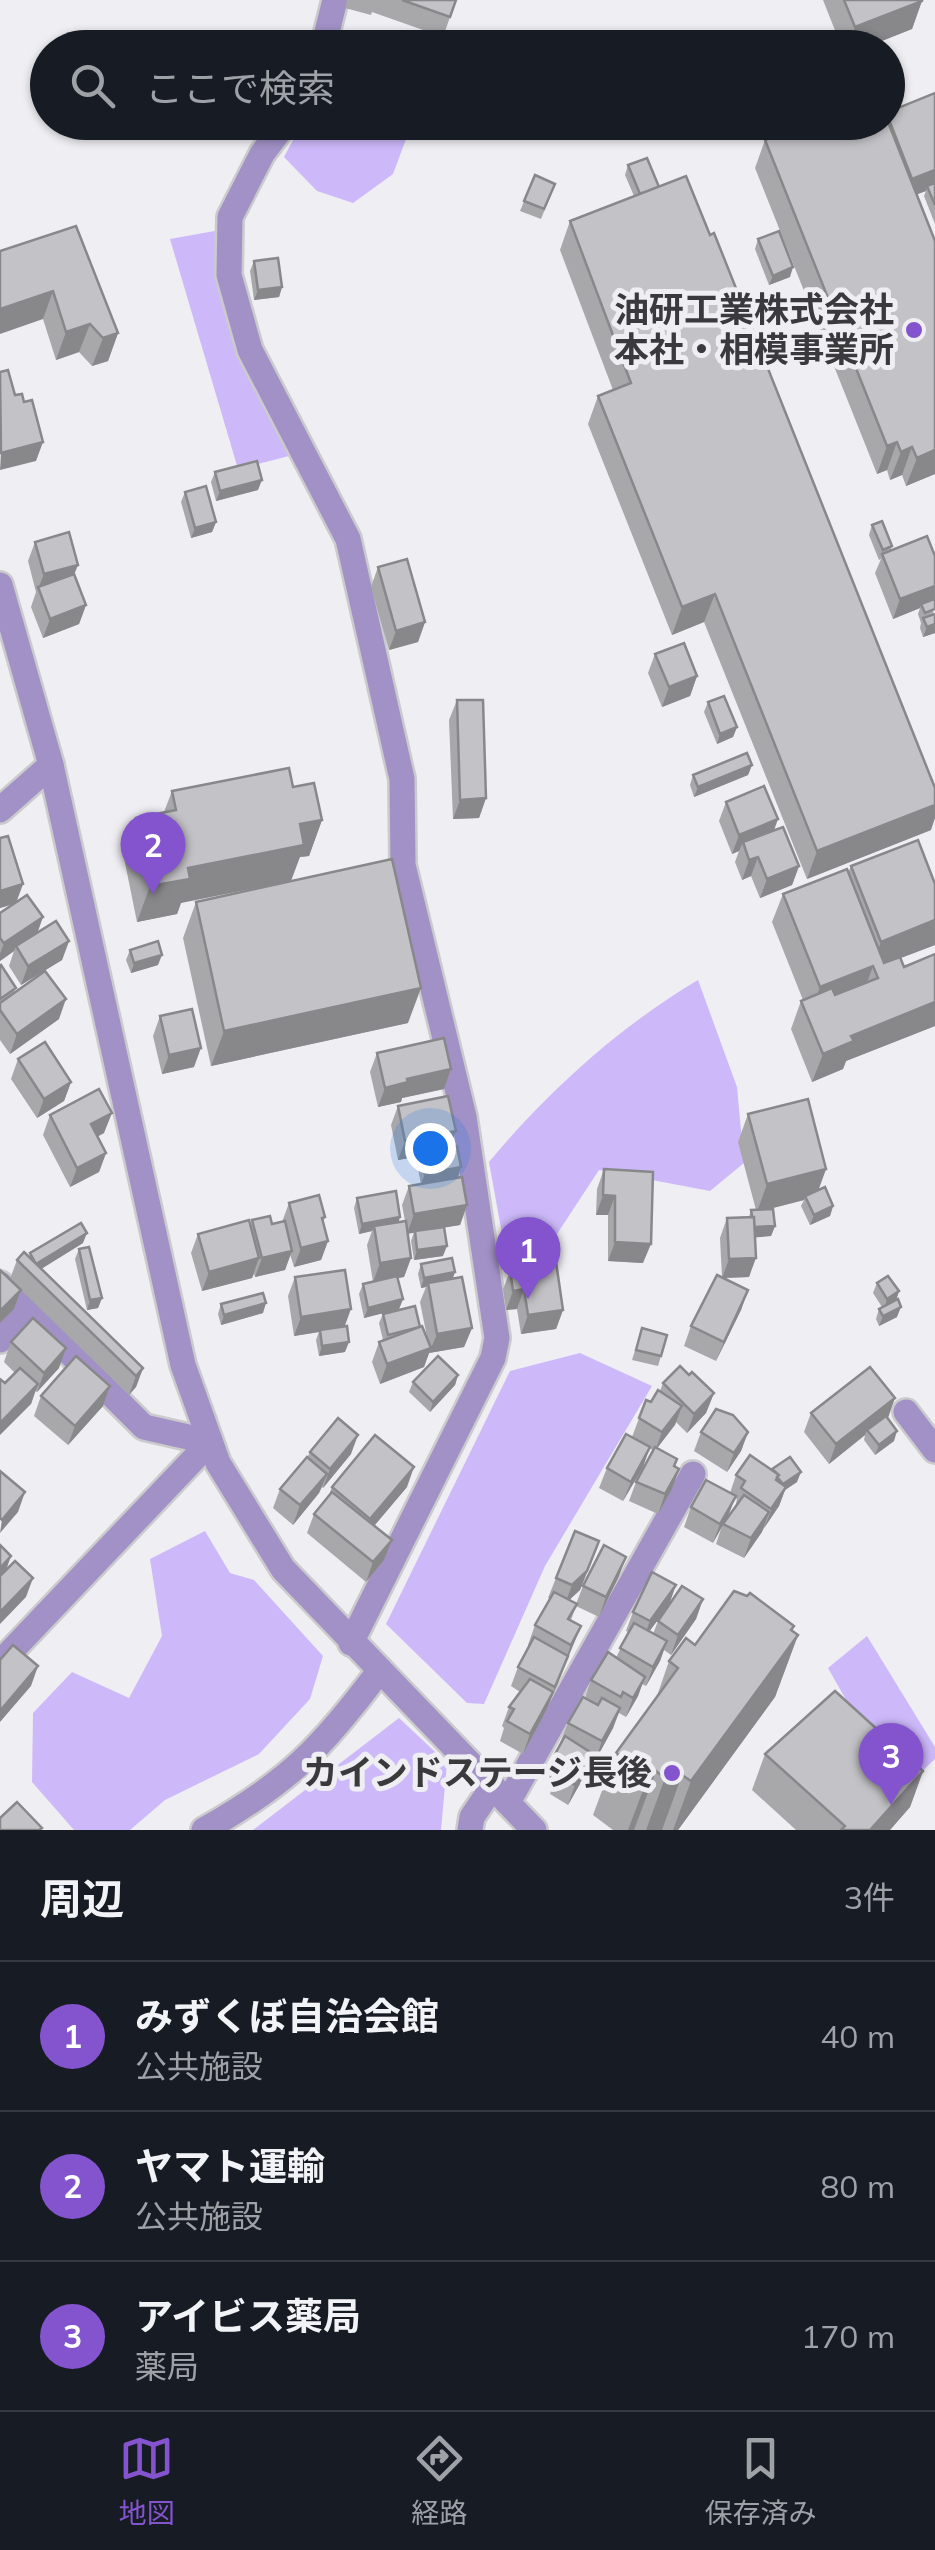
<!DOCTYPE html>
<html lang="ja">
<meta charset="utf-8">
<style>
body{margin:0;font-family:Mulish,"Noto Sans JP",sans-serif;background:#20242c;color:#f1f3f6}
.you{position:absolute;left:430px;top:1148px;width:35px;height:35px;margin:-25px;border:8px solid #fff;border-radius:50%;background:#1a73e8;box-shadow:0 0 0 15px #1a73e833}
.badge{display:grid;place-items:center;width:65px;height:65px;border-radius:50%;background:#8354cd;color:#fff;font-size:32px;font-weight:700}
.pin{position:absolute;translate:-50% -82px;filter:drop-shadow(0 2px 5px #0008)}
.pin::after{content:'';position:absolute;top:52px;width:35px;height:30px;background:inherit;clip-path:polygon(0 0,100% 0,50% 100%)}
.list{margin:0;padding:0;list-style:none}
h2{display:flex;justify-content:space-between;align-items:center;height:130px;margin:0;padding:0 40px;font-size:42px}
h2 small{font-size:32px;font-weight:400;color:#9ea1a6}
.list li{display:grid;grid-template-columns:65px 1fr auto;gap:30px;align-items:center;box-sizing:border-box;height:150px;padding:0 40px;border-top:2px solid #363941}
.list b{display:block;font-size:38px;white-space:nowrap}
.list p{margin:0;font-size:32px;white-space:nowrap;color:#9ea1a6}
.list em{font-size:32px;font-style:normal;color:#9ea1a6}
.icon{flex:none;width:55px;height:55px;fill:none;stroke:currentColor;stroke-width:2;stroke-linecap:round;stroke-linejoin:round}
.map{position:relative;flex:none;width:935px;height:1830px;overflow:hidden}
.search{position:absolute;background:#171b24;box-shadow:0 2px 8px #0004;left:30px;right:30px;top:30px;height:110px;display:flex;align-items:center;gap:25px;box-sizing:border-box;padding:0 35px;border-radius:55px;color:#9ea1a6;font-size:38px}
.sheet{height:580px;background:#171b24}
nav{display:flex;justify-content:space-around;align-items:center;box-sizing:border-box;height:140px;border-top:2px solid #363941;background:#171b24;font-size:28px;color:#9ea1a6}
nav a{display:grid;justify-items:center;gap:5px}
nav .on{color:#8354cd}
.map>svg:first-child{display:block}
.green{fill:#cdb9fa}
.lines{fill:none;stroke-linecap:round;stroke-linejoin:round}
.minor-casing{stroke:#cbcacd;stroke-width:30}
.minor{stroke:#a291c7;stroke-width:25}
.wall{fill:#a8a7aa;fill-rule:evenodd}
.shaded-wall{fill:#88888b}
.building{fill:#c3c2c6;stroke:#88888b;stroke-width:2.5}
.poi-dot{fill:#8354cd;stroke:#efeef2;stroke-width:4}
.labels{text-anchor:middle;stroke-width:10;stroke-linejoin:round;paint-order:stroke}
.poi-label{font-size:35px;font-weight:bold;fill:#3a393b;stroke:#efeef2;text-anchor:end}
</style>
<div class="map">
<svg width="935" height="1830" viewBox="0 0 935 1830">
<rect width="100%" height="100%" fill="#efeef2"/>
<g class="green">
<path d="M302,123V122L412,123L393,174L353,203L317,191L284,157Z"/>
<path d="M220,230C228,332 241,369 297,454L238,469L170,239Z"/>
<path d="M698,980L737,1087L744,1163L710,1191L599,1170L555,1237L504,1245L489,1162C547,1092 620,1026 698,980Z"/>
<path d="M580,1353L652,1386L545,1566L484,1704L467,1703L386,1624L510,1371Z"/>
<path d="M205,1531L230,1573L254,1580L323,1656L310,1699L259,1754L165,1800L130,1830H74L32,1782L33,1713L72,1672L129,1698L162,1636L150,1559Z"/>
<path d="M867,1636L935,1747V1759L861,1830L849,1705L828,1668Z"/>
<path d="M399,1718L447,1763L441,1830H253Z"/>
</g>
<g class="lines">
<defs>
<g id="minor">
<path d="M323,48L335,0"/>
<path d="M286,122L262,154L230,217L229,275L250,350L348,539L402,779L403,865L464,1117L497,1338L493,1358L351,1643"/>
<path d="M0,585L51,765L183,1365L218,1463L283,1569L534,1830"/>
<path d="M0,810L51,765"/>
<path d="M0,1284L144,1427L210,1442"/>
<path d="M0,1340L26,1313"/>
<path d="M906,1412L935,1450"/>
<path d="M0,1663L210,1442"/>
<path d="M508,1802L693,1474"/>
<path d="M204,1830C289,1782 322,1748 380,1670"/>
<path d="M470,1830L472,1817L493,1786"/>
</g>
</defs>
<use href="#minor" class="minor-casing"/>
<use href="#minor" class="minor"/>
</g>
<g class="wall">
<path d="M347,0H456L443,37L372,12L371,15L345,8Z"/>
<path d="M823,0H922L912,29L864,48H842Z"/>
<path d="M935,92V224L924,196L926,191L916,194L935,474L906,486L902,475L890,480L887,470L877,474L755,168L765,140L888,122V112L934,94Z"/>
<path d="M628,165L931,830L807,879L704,622L672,635L588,424L598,396L613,390L560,250L570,221L634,196L625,175Z"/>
<path d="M535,175L555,184L541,219L520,211Z"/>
<path d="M758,239L790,277L769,285L755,249Z"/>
<path d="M0,251L118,333L108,361L92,366L79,352L56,360L43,319Z"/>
<path d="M254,261L282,287L279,297L254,300L250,271Z"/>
<path d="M215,472L258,490L216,501L211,482Z"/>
<path d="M185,492L216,522L212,532L191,538L181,502Z"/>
<path d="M872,525L892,546L890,551L927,536L935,633L923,637L920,628L921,623L918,614L920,608L893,619L875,573L881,559L879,560L869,535Z"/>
<path d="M35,542L74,574L86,605L79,624L43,638L31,607L36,592L28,561Z"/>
<path d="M378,567L425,622L418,642L389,650L371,587Z"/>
<path d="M655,654L697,676L690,696L662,707L648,673Z"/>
<path d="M457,700L486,798L479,818L453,819L449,720Z"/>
<path d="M708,702L737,727L733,737L717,744L704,712Z"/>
<path d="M752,765L748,775L694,797L690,785L693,775Z"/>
<path d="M293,787L322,820L309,856L300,857L181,903L177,914L137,922L123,853L136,818L164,812L172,791Z"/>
<path d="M726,802L774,830L799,866L792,885L760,898L751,876L742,880L735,862L739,851L732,854L719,821Z"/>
<path d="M0,838L23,884L16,902L37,933L69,941L62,960L21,985L9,966L14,951L0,961V913L14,904L0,908Z"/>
<path d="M851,866L935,884V945L901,958L904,967L935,954V1026L846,1061L843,1069L812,1082L791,1029L801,1001L803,1000L772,922L783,894L848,873Z"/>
<path d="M196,902L408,1023L211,1066L183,938Z"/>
<path d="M130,950L158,965L131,973L126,960Z"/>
<path d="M0,966L15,992L59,1019L10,1054L0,1040Z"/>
<path d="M160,1016L194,1067L162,1074L153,1036Z"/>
<path d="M377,1053L451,1069L444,1089L402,1098L401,1102L378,1107L370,1072Z"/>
<path d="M18,1059L71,1082L64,1101L37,1118L11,1079Z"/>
<path d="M398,1106L450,1148L461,1167L458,1177L432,1182L467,1205L460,1225L444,1227L443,1256L414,1260L411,1241L414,1232L408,1233L411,1258L404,1277L398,1278L403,1299L399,1309L364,1318L359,1294L363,1284L373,1282L367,1245L372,1231L359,1234L354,1208L357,1198L398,1222L405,1221L402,1205L409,1186L421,1184L417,1164L420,1156L398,1160L391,1125Z"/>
<path d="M748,1114L826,1169L818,1190L833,1206L830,1216L810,1225L801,1206L804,1200L769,1209L775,1226L771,1236L755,1237L749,1277L725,1278L748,1290L741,1310L716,1361L684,1346L691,1326L722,1277L720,1238L727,1218L749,1217L751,1210H756L738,1142Z"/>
<path d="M50,1115L104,1133L98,1136L106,1153L99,1172L70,1187L43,1135Z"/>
<path d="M604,1169L643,1263L608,1261V1215H596L597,1189Z"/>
<path d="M289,1203L325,1217L323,1223L328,1241L321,1260L294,1267L290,1254L285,1270L255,1277L254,1274L252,1278L202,1291L191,1253L198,1234L251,1226L252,1220L272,1224L282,1222Z"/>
<path d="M83,1243L41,1269L143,1368L136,1387L129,1395L21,1290L14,1309L0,1323V1270L10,1279L17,1260L29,1257L30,1253Z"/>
<path d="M518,1245L563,1310L556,1329L521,1334L517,1309L506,1310L503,1289L511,1269V1265Z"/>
<path d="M79,1249L102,1298L98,1308L87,1310L75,1259Z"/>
<path d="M421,1264L455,1272L453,1278L472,1328L464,1347L429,1353V1352L424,1367L380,1384L372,1362L379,1342L383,1340L379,1323L383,1314L420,1327L427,1337L420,1302L426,1287L421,1288L418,1274Z"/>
<path d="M295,1277L345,1326V1352L319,1356L316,1340L319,1332L294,1336L288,1296Z"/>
<path d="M877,1283L899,1291L896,1300L897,1317L879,1326L876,1319L879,1309L882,1307L873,1293Z"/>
<path d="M221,1304L263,1313L221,1325L218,1314Z"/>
<path d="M642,1328L661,1356L658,1366L632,1360Z"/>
<path d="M11,1342L59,1368L37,1392L35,1391L31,1404L5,1383L15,1373L4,1362Z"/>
<path d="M458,1375L455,1385L430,1412L409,1392L413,1382Z"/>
<path d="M689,1375L714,1393L706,1413L687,1433L676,1422L657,1448L679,1469L672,1489L658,1514L629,1501L636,1482L653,1450L649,1448L643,1467L623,1501L599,1488L607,1468L632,1437L646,1400L651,1402L660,1391L663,1383Z"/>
<path d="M110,1386L103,1406L68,1445L34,1416L41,1396Z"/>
<path d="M811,1413L887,1418L894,1441L875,1455L864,1440L865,1435L829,1464L804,1432Z"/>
<path d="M701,1432H748L741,1451L727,1472L694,1451Z"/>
<path d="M310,1452L351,1454L323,1488L322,1487L319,1493L293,1525L273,1508L280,1489L307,1458Z"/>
<path d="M772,1470L797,1482L785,1490L779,1506L744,1558L716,1544L722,1526L713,1543L684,1527L691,1507L730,1493L736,1475ZM735,1498L737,1499L735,1508L728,1516Z"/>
<path d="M332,1487H407L374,1526L392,1540L384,1560L366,1582L307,1533L314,1514L329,1495Z"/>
<path d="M592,1561L580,1590L569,1600L576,1604L583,1586L619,1576L599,1617L576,1606L571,1620L581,1626L546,1711L523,1754L500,1741L504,1728L502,1726L509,1707L520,1692L511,1686L518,1667L529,1646L528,1645L535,1625L550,1598H548L556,1578Z"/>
<path d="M703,1599L696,1619L671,1655L664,1650L660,1661L646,1686L642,1684L638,1696L626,1717L619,1713L613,1728L595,1761L591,1759L586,1773L568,1805L550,1794L553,1786L547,1783L550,1775L548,1773L568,1723L585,1698L591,1680L616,1658L628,1632L626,1631L633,1612ZM665,1611L658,1621L653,1634L649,1631Z"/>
<path d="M794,1626L792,1631L798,1635L775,1697L678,1830H613L593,1815L616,1753L656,1699L669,1661L695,1645Z"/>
<path d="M765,1754L923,1771L910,1807L890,1830H796L752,1790Z"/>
</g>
<g class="shaded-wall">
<path d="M922,1L912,29L864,48H848L855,27Z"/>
<path d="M935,170V187L927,186L926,191L905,199L912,179Z"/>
<path d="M793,267L790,277L769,285L773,276Z"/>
<path d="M282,287L279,297L254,300L258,290Z"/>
<path d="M53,291L43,319L0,334V309Z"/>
<path d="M90,324L79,352L56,360L66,332Z"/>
<path d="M118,333L108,361L92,366L103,338Z"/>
<path d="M43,442L36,461L0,470L1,453Z"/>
<path d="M897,442L887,470L877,474L887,446Z"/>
<path d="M912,447L902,475L890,480L901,452Z"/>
<path d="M935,450V474L906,486L917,458Z"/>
<path d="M262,480L258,490L216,501L220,491Z"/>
<path d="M216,522L212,532L191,538L195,528Z"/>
<path d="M78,565L70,585L38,589L44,574Z"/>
<path d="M935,586V602L921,604L920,608L893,619L900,599Z"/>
<path d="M715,594L704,622L672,635L682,607Z"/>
<path d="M86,605L79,624L43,638L50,619Z"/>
<path d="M425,622L418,642L389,650L396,631Z"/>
<path d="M935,624V633L923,637L927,627Z"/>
<path d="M697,676L690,696L662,707L669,687Z"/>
<path d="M737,727L733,737L717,744L720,734Z"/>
<path d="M752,765L748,775L694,797L698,787Z"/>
<path d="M486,798L479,818L453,819L460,800Z"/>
<path d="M935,805V818L931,830L807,879L817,851Z"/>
<path d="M778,819L771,839L743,842L739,851L732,854L739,835Z"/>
<path d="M322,820L309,856L300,857L291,881L181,903L177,914L137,922L150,886L188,868L300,824Z"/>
<path d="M758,857L751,876L742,880L749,860Z"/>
<path d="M799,866L792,885L760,898L767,879Z"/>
<path d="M23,884L16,903L0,908V891Z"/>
<path d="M43,917L36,937L16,946L14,951L0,961V954L4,943Z"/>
<path d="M935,920V945L874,968L873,966L863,994L810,1015L820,987L872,966L881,942Z"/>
<path d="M69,941L62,960L21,985L28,966Z"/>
<path d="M162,955L158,965L131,973L134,963Z"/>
<path d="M421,988L408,1023L211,1066L224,1031Z"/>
<path d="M66,999L59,1019L10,1054L17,1034Z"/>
<path d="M935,1002V1026L846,1061L843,1069L812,1082L823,1054L851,1036Z"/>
<path d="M201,1048L194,1067L162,1074L169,1055Z"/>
<path d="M451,1069L444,1089L402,1098L401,1102L378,1107L385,1088L407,1079Z"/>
<path d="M71,1082L64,1101L37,1118L44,1099Z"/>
<path d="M112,1113L104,1133L84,1144L91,1124Z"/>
<path d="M456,1131L448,1151L398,1160L405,1141Z"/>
<path d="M106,1153L99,1172L70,1187L77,1168Z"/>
<path d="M461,1167L458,1177L421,1184L425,1174Z"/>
<path d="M826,1169L816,1197L805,1196L804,1200L757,1212L767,1184Z"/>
<path d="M603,1195L615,1196L608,1215H596Z"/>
<path d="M467,1205L460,1225L407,1234L414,1214Z"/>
<path d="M833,1206L830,1216L810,1225L814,1215Z"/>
<path d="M400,1217L397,1227L374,1226L372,1231L359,1234L362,1224Z"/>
<path d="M775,1226L771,1236L749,1238L753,1228Z"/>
<path d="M87,1233L83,1243L33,1274L36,1264Z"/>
<path d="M328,1241L321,1260L294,1267L301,1248Z"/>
<path d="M615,1242L651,1244L643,1263L608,1261Z"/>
<path d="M447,1246L443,1256L414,1260L417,1250Z"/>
<path d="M292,1251L285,1270L255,1277L262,1258Z"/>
<path d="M259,1258L252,1278L202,1291L209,1272Z"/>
<path d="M411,1258L404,1277L373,1282L380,1263Z"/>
<path d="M756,1258L749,1277L722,1278L729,1259Z"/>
<path d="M455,1272L451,1282L428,1283L426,1287L421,1288L424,1278Z"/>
<path d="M524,1289L517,1309L506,1310L513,1291Z"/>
<path d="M21,1290L14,1309L0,1323V1311Z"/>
<path d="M748,1290L741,1310L716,1361L724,1342Z"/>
<path d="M899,1291L896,1301L884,1309L887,1299Z"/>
<path d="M102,1298L98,1308L87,1310L90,1300Z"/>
<path d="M403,1299L399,1309L364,1318L368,1308Z"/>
<path d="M266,1303L263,1313L221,1325L224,1315Z"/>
<path d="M901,1307L897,1317L879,1326L883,1316Z"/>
<path d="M351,1309L344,1328L294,1336L301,1317Z"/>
<path d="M563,1310L556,1329L521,1334L528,1315Z"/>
<path d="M472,1328L464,1347L429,1353L437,1334Z"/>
<path d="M349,1342L345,1352L319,1356L322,1346Z"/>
<path d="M66,1348L59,1368L37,1392L44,1373Z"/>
<path d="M431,1348L424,1367L380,1384L387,1364Z"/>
<path d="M143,1368L136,1387L129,1395L136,1376Z"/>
<path d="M458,1375L455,1385L430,1412L433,1402Z"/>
<path d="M38,1384L31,1404L0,1435V1423Z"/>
<path d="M110,1386L103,1406L68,1445L75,1426Z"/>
<path d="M714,1393L706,1413L687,1433L694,1414Z"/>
<path d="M895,1398L888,1418L867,1430L865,1435L829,1464L836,1444Z"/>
<path d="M682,1406L675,1425L655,1451L662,1432Z"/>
<path d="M897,1431L894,1441L875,1455L879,1445Z"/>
<path d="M748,1432L741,1451L727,1472L734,1453Z"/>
<path d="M358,1435L351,1454L323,1488L330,1469Z"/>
<path d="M650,1447L643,1467L623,1501L631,1482Z"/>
<path d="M414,1467L407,1487L363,1539L370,1519Z"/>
<path d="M679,1469L672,1489L658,1514L665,1494Z"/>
<path d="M801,1472L797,1482L785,1490L779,1506L764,1528L782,1485Z"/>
<path d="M327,1474L319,1493L293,1525L300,1505Z"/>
<path d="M25,1492L18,1512L0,1533L2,1520Z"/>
<path d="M736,1496L728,1516L713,1543L720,1524Z"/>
<path d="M769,1512L762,1532L744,1558L751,1538Z"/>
<path d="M392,1540L384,1560L366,1582L373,1562Z"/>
<path d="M599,1541L580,1590L565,1604L572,1585Z"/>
<path d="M11,1556L4,1576L0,1580V1568Z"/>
<path d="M626,1557L619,1576L599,1617L606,1597Z"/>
<path d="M33,1578L26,1597L0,1624V1612Z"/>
<path d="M676,1585L669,1605L643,1640L650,1621Z"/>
<path d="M703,1599L696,1619L671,1655L678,1635Z"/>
<path d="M581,1626L546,1711L523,1754L530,1734L553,1692L571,1645Z"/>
<path d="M794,1626L784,1653L798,1635L775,1697L678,1830H673L691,1781Z"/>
<path d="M667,1641L660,1661L646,1686L653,1667Z"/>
<path d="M38,1666L31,1686L0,1722V1711Z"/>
<path d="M645,1677L638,1696L626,1717L633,1698Z"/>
<path d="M620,1708L613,1728L595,1761L602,1741Z"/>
<path d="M593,1754L586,1773L568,1805L575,1785Z"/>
<path d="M656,1771L634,1830H628L648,1777Z"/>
<path d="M923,1771L910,1807L890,1830H870Z"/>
<path d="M682,1775L662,1830H646L665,1778Z"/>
</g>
<g class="building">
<path d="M402,0H456L450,17Z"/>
<path d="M844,0H922V1L855,27Z"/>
<path d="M935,93V170L912,179L888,117V112Z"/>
<path d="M810,122H888L935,241V450L917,458L912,447L901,452L897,442L887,446L765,140Z"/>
<path d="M647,158L659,187L640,194L628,165Z"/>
<path d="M535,175L555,184L544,209L524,201Z"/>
<path d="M686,176L710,235L714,233L935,788V805L817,851L715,594L682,607L598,396L631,383L570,221Z"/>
<path d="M935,183V205L927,186Z"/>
<path d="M76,226L118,333L103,338L90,324L66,332L53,291L0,309V251Z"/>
<path d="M779,231L793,267L773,276L758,239Z"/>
<path d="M278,258L282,287L258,290L254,261Z"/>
<path d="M8,370L15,395L22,394L24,402L32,400L43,442L1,453L0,372Z"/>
<path d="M257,461L262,480L220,491L215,472Z"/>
<path d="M206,486L216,522L195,528L185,492Z"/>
<path d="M882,521L892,546L883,550L872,525Z"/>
<path d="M69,532L78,565L44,574L35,542Z"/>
<path d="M927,536L935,556V586L900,599L882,554Z"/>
<path d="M407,559L425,622L396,631L378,567Z"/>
<path d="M74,574L86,605L50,619L38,587Z"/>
<path d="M935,599V609L925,613L921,604Z"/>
<path d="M935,614V624L927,627L923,618Z"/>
<path d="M684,643L697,676L669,687L655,654Z"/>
<path d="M724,696L737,727L720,734L708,702Z"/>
<path d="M457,700H483L486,798L460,800Z"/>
<path d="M747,753L752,765L698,787L693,775Z"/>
<path d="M289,768L293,787L314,783L322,820L300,824L304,845L188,868L190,879L150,886L136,818L176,810L172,791Z"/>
<path d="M764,786L778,819L739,835L726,802Z"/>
<path d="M783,827L799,866L767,879L758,857L749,860L743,842Z"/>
<path d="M8,836L23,884L0,891V838Z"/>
<path d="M918,840L935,884V920L881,942L851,866Z"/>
<path d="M392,859L421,988L224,1031L196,902Z"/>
<path d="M847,869L884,963L900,957L904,967L935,954V1002L851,1036L854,1041L823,1054L801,1001L832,988L835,995L878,978L873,966L820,987L783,894Z"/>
<path d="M27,895L43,917L4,943L0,938V913Z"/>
<path d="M56,921L69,941L28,966L16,946Z"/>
<path d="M158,941L162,955L134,963L130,950Z"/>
<path d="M1,965L16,988L0,999V966Z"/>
<path d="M45,971L66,999L17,1034L0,1010V1003Z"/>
<path d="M192,1009L201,1048L169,1055L160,1016Z"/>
<path d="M444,1038L451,1069L407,1079L408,1082L385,1088L377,1053Z"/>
<path d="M45,1042L71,1082L44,1099L18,1059Z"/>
<path d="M99,1089L112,1113L91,1124L106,1153L77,1168L50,1115Z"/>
<path d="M448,1096L456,1131L405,1141L398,1106Z"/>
<path d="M808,1099L826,1169L767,1184L748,1114Z"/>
<path d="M457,1146L461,1167L425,1174L421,1154Z"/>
<path d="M604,1169L653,1172L651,1244L615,1242V1196L603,1195Z"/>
<path d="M462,1177L467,1205L414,1214L409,1186Z"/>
<path d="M825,1187L833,1206L814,1215L805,1196Z"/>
<path d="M396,1191L400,1217L362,1224L357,1198Z"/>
<path d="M319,1195L325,1217L322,1218L328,1241L301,1248L289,1203Z"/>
<path d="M773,1209L775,1226L754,1227L751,1210Z"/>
<path d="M270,1216L272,1224L285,1221L292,1251L262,1258L252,1220Z"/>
<path d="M754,1217L756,1258L729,1259L727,1218Z"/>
<path d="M249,1220L259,1258L209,1272L198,1234Z"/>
<path d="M406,1221L411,1258L380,1263L374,1226Z"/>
<path d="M81,1223L87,1233L36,1264L30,1253Z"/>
<path d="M444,1227L447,1246L417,1250L415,1231Z"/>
<path d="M553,1241L563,1310L528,1315L524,1289L513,1291L510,1269L521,1268L518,1245Z"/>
<path d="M89,1247L102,1298L90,1300L79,1249Z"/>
<path d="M24,1252L143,1368L136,1376L17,1260Z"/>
<path d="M452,1258L455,1272L424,1278L421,1264Z"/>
<path d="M0,1270L21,1290L0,1311Z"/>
<path d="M345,1270L351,1309L301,1317L295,1277Z"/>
<path d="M717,1275L748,1290L724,1342L691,1326Z"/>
<path d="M397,1276L403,1299L368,1308L363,1284Z"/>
<path d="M888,1276L899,1291L887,1299L877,1283Z"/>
<path d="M462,1277L472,1328L437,1334L428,1283Z"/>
<path d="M263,1293L266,1303L224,1315L221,1304Z"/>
<path d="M898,1299L901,1307L883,1316L879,1309Z"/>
<path d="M415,1306L420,1327L388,1335L383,1314Z"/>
<path d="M33,1318L66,1348L44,1373L11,1342Z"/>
<path d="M347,1326L349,1342L322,1346L320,1330Z"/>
<path d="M422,1326L431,1348L387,1364L379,1342Z"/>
<path d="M642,1328L667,1335L661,1356L636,1350Z"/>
<path d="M76,1356L110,1386L75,1426L41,1396Z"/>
<path d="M438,1356L458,1375L433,1402L413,1382Z"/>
<path d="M680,1366L689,1375L692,1372L714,1393L694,1414L663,1383Z"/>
<path d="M870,1367L895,1398L836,1444L811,1413Z"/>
<path d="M20,1368L38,1384L0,1423V1379L5,1383Z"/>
<path d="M658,1390L682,1406L662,1432L639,1418L646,1400L651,1402Z"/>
<path d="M716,1409L733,1415L748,1432L734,1453L701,1432Z"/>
<path d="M886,1416L897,1431L879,1445L867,1430Z"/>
<path d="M338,1418L358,1435L330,1469L310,1452Z"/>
<path d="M626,1434L650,1447L631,1482L607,1468Z"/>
<path d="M375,1435L414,1467L370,1519L332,1487Z"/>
<path d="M655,1447L677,1459L674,1466L679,1469L665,1494L636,1482Z"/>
<path d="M750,1455L779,1475L776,1480L786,1487L771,1509L741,1488L745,1481L736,1475Z"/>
<path d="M307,1457L327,1474L300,1505L280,1489Z"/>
<path d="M790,1457L801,1472L783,1484L777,1477L779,1475L772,1469Z"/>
<path d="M0,1471L25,1492L2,1520L0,1518Z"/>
<path d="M706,1480L736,1496L720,1524L691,1507Z"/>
<path d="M332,1492L392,1540L373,1562L314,1514Z"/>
<path d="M744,1495L769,1512L751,1538L723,1524Z"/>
<path d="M575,1531L599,1541L587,1571L572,1585L556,1578Z"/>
<path d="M0,1545L11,1556L0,1568Z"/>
<path d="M604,1545L626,1557L606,1597L583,1586Z"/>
<path d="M15,1561L33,1578L0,1612V1576Z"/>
<path d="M652,1572L676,1585L650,1621L633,1612Z"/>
<path d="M682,1586L703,1599L678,1635L658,1621Z"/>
<path d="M734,1591L747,1596L750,1593L794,1626L791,1630L798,1635L691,1781L682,1775L665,1778L656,1771L648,1777L616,1753L678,1668L669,1661L686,1638L695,1645Z"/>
<path d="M554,1592L577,1604L568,1619L581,1626L571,1645L535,1625Z"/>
<path d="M634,1623L667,1641L653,1667L620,1648Z"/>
<path d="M534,1637L568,1656L555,1687L518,1667Z"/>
<path d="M13,1645L38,1666L0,1711V1660Z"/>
<path d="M608,1652L645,1677L633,1698L623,1692L621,1697L591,1680Z"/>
<path d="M530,1679L553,1692L530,1734L507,1721L514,1709L509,1707Z"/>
<path d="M835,1691L923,1771L870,1830H841L845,1826L765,1754Z"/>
<path d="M583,1697L598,1705L602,1698L620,1708L602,1741L568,1723Z"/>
<path d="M565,1736L593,1754L575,1785L557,1774L561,1767L554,1763L558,1756L555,1754Z"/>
<path d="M17,1802L42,1828L39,1830H0V1818Z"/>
</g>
<g class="poi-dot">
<circle cx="914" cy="330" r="10"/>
<circle cx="672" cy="1773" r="10"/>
</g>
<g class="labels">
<g class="poi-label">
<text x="894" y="322">油研工業株式会社<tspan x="894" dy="40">本社・相模事業所</tspan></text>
<text x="652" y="1785">カインドステージ長後</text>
</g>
</g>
</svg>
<div class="you"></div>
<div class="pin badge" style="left:528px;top:1299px">1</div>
<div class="pin badge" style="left:153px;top:894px">2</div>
<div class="pin badge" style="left:891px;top:1805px">3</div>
<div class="search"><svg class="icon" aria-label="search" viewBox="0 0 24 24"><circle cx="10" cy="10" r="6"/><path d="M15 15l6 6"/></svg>ここで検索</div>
</div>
<section class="sheet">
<h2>周辺<small>3件</small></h2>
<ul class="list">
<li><span class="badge">1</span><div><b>みずくぼ自治会館</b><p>公共施設</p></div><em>40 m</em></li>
<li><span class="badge">2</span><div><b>ヤマト運輸</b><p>公共施設</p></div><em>80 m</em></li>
<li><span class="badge">3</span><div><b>アイビス薬局</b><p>薬局</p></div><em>170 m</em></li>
</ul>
</section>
<nav>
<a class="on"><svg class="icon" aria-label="map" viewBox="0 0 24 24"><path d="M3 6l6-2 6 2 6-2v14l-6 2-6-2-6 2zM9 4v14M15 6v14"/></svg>地図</a>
<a><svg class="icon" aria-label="directions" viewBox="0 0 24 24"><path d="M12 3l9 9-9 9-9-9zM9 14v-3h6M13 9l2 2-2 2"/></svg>経路</a>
<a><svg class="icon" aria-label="saved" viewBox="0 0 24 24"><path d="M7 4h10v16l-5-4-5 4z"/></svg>保存済み</a>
</nav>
